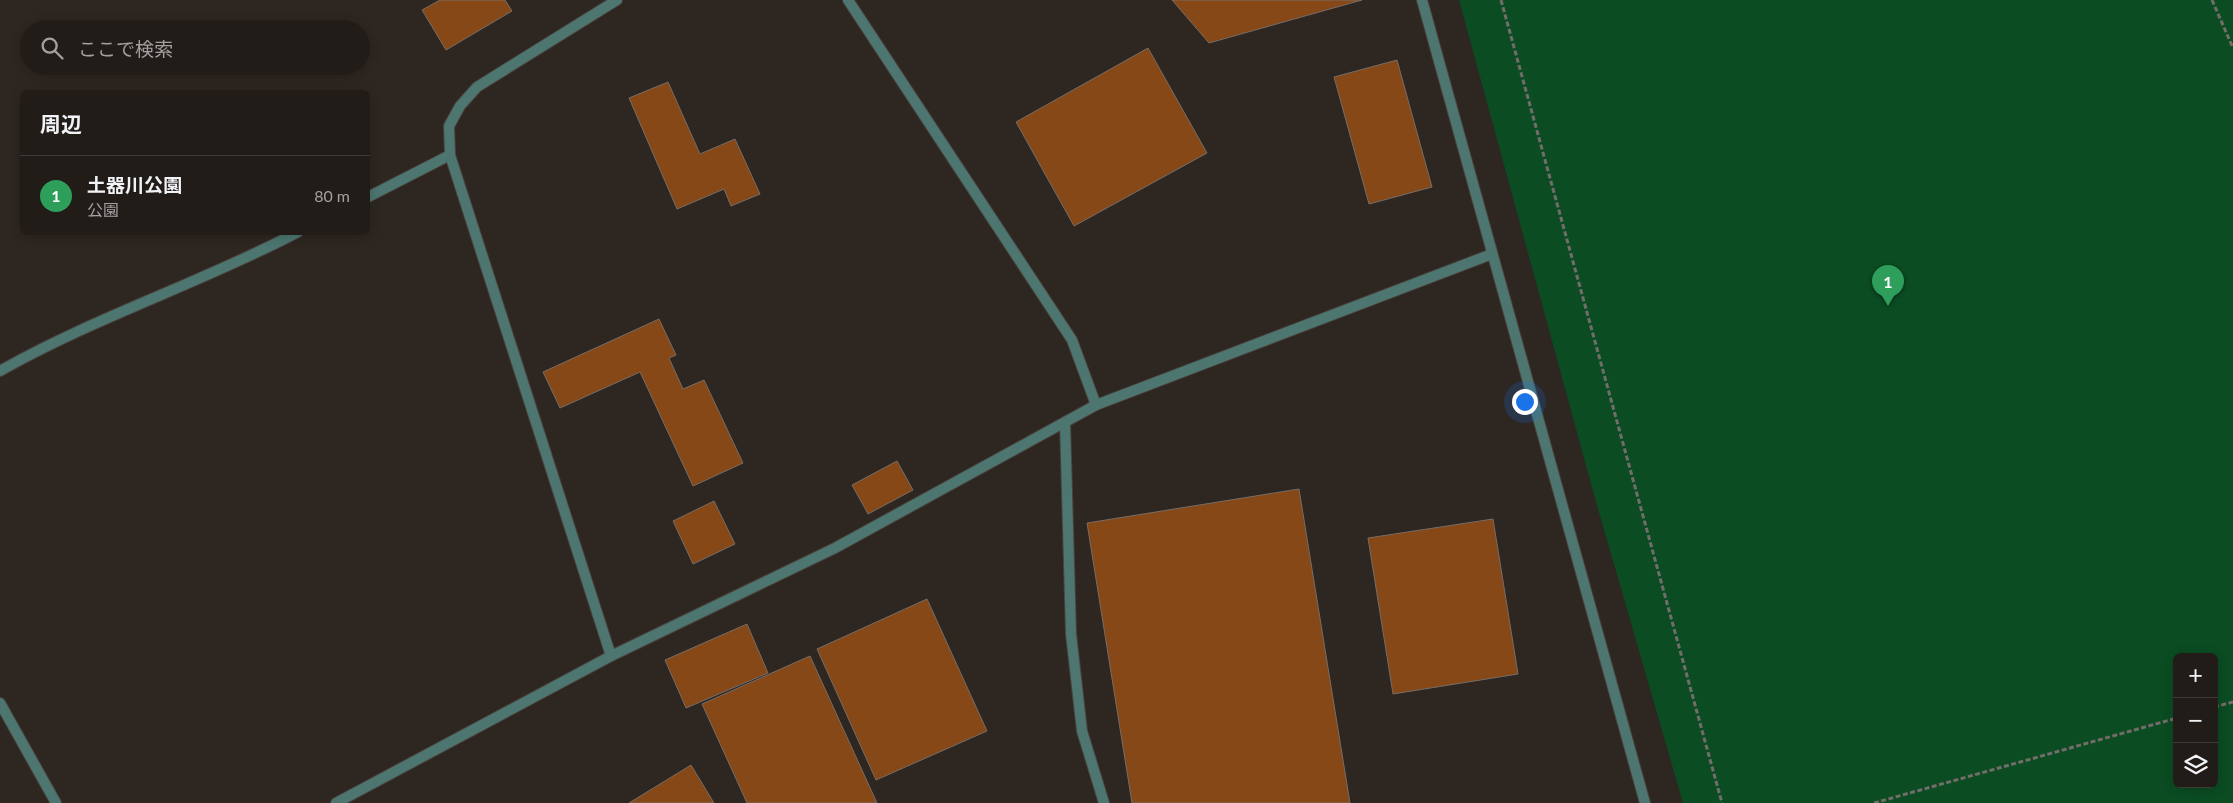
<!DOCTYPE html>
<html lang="ja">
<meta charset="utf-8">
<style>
body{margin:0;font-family:Lato,"Noto Sans JP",sans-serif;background:#2e2926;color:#f1f3f6}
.controls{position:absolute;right:15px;bottom:15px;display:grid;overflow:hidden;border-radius:8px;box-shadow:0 2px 12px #0003}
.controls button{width:45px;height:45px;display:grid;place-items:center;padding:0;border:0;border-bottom:1px solid #3f3a38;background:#221c19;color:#f1f3f6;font:25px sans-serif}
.you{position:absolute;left:1524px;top:401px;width:18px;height:18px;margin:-12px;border:4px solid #fff;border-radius:50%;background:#1a73e8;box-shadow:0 0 0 8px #1a73e833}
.badge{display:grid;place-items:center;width:32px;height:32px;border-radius:50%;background:#c7bb3c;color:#fff;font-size:16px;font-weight:700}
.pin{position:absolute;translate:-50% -41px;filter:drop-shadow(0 1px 2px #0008)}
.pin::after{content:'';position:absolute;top:26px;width:18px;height:15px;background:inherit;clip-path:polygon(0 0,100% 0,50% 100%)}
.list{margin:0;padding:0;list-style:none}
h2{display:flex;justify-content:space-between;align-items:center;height:65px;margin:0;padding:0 20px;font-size:21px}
h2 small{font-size:16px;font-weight:400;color:#a2a1a2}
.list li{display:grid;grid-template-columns:32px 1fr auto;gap:15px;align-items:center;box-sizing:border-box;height:80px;padding:0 20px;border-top:1px solid #3f3a38}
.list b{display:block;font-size:19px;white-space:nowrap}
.list p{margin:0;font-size:16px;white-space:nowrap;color:#a2a1a2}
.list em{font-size:16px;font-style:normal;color:#a2a1a2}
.icon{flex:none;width:28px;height:28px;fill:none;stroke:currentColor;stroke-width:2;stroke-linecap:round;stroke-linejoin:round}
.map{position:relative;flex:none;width:2233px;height:803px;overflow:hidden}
.search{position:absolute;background:#221c19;box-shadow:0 2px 12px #0003;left:20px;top:20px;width:350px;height:55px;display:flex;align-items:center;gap:12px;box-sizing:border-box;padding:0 18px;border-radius:28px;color:#a2a1a2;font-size:19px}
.panel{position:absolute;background:#221c19;box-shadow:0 2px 12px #0003;left:20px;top:90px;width:350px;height:145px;border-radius:8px}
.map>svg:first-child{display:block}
.green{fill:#0b4c23;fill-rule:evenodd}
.building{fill:#864817;stroke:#766d67}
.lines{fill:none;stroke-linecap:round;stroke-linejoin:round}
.minor-casing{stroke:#4a433e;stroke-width:12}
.path{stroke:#736d69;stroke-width:3;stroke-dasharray:5 2.5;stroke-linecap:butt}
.minor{stroke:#4d7670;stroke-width:10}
</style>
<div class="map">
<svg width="2233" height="803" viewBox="0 0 2233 803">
<rect width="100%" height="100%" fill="#2d2621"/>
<path class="green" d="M1459,0H2233V803H1683L1596,502ZM2177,657H2214V784H2177Z"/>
<g class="building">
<path d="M440,0H505L512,11L446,50L422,10Z"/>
<path d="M1172,0H1362L1209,43Z"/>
<path d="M1148,48L1207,153L1074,226L1016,122Z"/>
<path d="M1397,60L1432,187L1369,204L1334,77Z"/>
<path d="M668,82L700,154L735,139L760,194L731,206L724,189L677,209L629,98Z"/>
<path d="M659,319L676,355L669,358L683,389L704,380L743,463L693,486L640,372L560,408L543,372Z"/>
<path d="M897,461L913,490L868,514L852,485Z"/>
<path d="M1299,489L1350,803H1132L1087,523Z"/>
<path d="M714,501L735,544L693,564L673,521Z"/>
<path d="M1493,519L1518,674L1393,694L1368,538Z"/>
<path d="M927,599L987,731L876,780L817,649Z"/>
<path d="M747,624L768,673L686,708L665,660Z"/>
<path d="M810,656L877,803H747L702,704Z"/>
<path d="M691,765L714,803H629Z"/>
</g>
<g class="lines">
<defs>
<g id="minor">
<path d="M848,0L1072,340L1096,405"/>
<path d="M1422,0L1645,803"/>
<path d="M368,197L450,155"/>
<path d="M0,371C95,317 201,283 298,232"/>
<path d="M1065,422L1071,634L1082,731L1104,803"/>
<path d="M611,656L450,155L449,126L460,106L477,87L617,0"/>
<path d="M0,703L56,803"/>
<path d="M336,803L611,656L835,548L1096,405L1492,254"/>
</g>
</defs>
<use href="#minor" class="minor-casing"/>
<g class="path">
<path d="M1501,0L1722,803"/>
<path d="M2212,0L2233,48"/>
<path d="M2214,707L2233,702"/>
<path d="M1874,803L2177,718"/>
</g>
<use href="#minor" class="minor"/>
</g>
</svg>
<div class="controls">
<button>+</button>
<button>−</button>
<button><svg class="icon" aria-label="layers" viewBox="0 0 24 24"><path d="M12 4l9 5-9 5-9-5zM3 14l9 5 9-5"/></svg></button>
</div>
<div class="you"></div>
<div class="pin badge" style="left:1888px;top:306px;background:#2e9e5b">1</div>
<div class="search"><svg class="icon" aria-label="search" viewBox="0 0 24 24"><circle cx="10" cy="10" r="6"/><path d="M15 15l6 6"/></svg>ここで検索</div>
<section class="panel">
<h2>周辺<small></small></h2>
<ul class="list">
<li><span class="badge" style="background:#2e9e5b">1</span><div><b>土器川公園</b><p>公園</p></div><em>80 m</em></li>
</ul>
</section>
</div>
